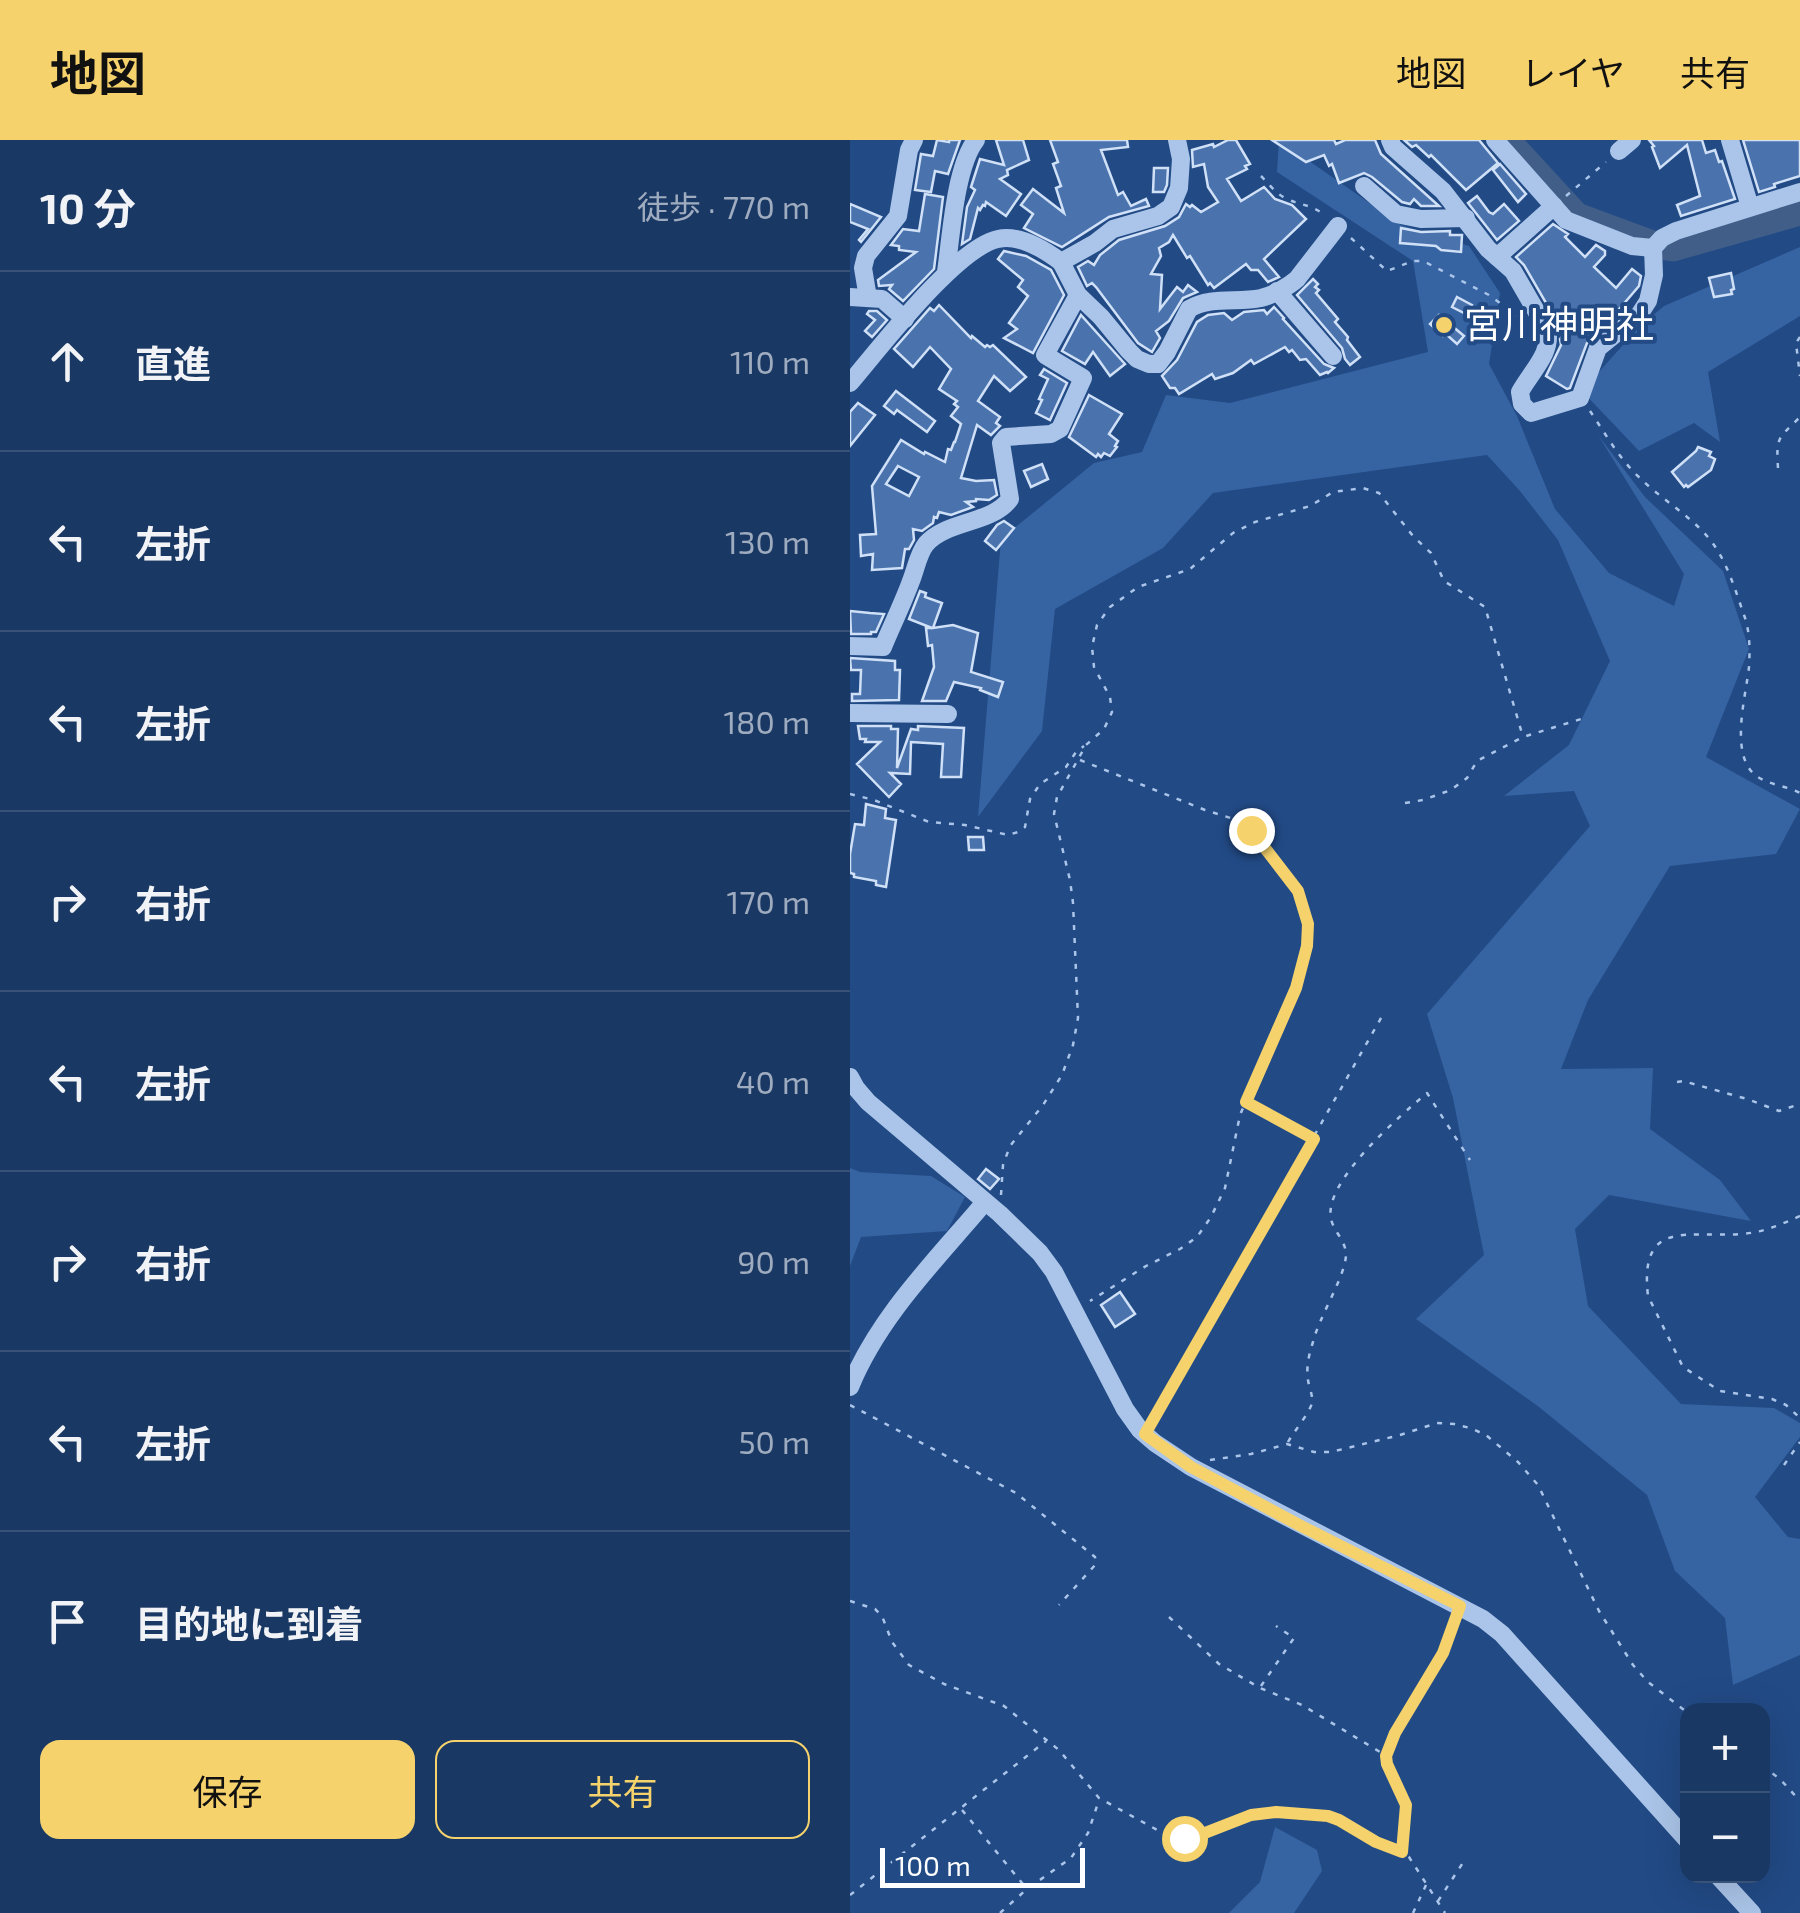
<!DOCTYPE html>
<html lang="ja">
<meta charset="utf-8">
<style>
body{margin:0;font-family:"Exo 2","Noto Sans JP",sans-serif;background:#233f6a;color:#f1f3f6}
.controls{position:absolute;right:30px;bottom:30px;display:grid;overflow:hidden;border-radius:20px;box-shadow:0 10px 40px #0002}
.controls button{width:90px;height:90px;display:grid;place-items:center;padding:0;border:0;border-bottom:2px solid #385278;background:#1a3864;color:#f1f3f6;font:50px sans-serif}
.scale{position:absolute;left:30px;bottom:25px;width:205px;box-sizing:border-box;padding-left:10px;border:5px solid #fff;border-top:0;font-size:28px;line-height:35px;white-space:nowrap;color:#fff;-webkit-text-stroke:8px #224a85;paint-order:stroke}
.stop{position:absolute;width:30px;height:30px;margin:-22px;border:8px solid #f5d26c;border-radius:50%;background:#fff}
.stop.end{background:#f5d26c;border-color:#fff;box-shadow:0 2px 10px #0008}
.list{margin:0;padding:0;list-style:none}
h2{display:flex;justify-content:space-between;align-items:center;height:130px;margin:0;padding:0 40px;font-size:42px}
h2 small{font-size:32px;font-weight:400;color:#9facbf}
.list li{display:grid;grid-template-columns:65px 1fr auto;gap:30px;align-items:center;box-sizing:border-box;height:180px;padding:0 40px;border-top:2px solid #385278}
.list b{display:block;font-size:38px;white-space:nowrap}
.list em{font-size:32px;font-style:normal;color:#9facbf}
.actions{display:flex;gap:20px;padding:30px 40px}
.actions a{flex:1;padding:22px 0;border:2px solid #f5d26c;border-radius:20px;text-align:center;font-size:35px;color:#f5d26c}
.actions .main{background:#f5d26c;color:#111}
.icon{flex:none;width:55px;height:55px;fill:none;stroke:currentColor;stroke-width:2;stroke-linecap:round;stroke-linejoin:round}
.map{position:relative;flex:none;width:950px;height:1773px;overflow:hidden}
header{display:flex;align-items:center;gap:60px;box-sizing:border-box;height:140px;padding:0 50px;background:#f5d26c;color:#111}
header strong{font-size:48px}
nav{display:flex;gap:55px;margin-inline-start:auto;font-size:35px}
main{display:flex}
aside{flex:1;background:#1a3864}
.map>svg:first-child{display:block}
.green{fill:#3663a2}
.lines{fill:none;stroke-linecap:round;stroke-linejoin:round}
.river{stroke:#405e88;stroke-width:25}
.building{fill:#4a73ad;stroke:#cfe0f7;stroke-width:2.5;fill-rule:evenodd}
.path{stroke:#aac5e9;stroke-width:2.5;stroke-dasharray:5 8;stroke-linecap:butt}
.minor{stroke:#aac5e9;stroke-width:18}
.route{stroke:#f5d26c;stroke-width:12}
.poi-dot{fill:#f5d26c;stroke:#224a85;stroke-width:4}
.labels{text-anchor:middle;stroke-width:8;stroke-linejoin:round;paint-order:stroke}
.poi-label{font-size:38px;fill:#fff;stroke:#224a85;text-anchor:start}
</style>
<header>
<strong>地図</strong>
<nav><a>地図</a><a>レイヤ</a><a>共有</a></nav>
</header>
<main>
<aside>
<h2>10 分<small>徒歩 · 770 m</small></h2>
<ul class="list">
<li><svg class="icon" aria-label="ahead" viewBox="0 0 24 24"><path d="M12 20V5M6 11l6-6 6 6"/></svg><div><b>直進</b></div><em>110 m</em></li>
<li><svg class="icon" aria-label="left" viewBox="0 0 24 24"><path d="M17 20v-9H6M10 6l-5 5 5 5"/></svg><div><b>左折</b></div><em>130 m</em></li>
<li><svg class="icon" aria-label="left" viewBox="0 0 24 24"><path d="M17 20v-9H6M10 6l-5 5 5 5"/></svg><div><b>左折</b></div><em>180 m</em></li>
<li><svg class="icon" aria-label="right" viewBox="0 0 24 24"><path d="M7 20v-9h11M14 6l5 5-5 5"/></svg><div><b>右折</b></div><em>170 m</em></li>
<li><svg class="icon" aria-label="left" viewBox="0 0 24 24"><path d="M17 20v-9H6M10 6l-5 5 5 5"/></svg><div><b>左折</b></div><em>40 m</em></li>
<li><svg class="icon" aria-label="right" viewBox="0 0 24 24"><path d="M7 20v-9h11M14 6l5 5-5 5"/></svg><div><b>右折</b></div><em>90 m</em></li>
<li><svg class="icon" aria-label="left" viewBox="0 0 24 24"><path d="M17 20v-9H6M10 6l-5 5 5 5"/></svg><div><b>左折</b></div><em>50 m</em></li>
<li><svg class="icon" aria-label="arrive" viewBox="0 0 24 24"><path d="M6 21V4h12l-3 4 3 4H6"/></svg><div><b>目的地に到着</b></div></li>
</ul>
<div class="actions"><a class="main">保存</a><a>共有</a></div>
</aside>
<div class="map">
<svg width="950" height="1773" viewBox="0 0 950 1773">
<rect width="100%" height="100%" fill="#224a85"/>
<g class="green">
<path d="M429,0L551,85L619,106L650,153L639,224L667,276L705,369L759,433L824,466L834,434L748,295L795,357L873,431L899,509L856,617L950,669L926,714L820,726L738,860L711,929L803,928L800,989L870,1040L901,1081L759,1055L725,1089L738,1166L831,1264L924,1268L950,1283V1297L905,1357L938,1397L950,1399V1515L883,1545L875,1478L825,1431L797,1355L689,1267L566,1179L634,1115L603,958L577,874L740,686L724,651L654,656L719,605L760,521L708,400L670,351L637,315L363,353L313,408L205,469L192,591L128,677L151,399L244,323L292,312L316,255L380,263L578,212L563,121L427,32Z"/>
<path d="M950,107V176L858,232L870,302L844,283L789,311L732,251L789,187L814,166Z"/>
<path d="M0,1028L10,1032L81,1036L115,1057L97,1091L11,1097L0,1126Z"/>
<path d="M425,1687L467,1710L472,1731L444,1773H379L410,1742Z"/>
</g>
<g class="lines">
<path class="river" d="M658,0L727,75L816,108L823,109L950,73"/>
</g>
<g class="building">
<path d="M87,0L99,2V0H110L98,34L85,31L81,52L65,50L71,14L83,16Z"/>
<path d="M146,0H173L179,20L157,30L158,35L150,39L171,54L156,76L136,62L135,66L133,65L130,70L128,68L120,99L112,104L117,67L125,50L121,47L130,19L154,25Z"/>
<path d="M200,0H277L278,7L251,10L268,55L273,52L281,66L296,59L299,66L259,77L212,107L174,88L183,74L171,65L183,49L214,73L206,48L211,46L203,24L208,22Z"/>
<path d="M378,0H386L400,24L395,26L397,29L377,39L391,61L414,47L425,59L442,65L456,79L414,119L429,137L418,142L408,130H401L396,124L364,148L360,143L358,145L340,116L337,118L323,95L319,102L309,108L311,116L301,134L312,135L310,169L327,147L333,152L338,145L347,152L333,158L319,181L306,191L310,198L302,212L288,203L246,147L242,143L237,146L228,127L238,121L244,125L250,115L269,100L315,86L329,77L336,64L340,67L342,65L351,72L368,62L358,47L354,24L343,27L342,10L363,4L364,7Z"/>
<path d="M422,0H484L486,4L495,0H525L531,14L589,66H571L564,59L560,64L552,62L522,37L514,33L489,43L482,24L479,26L474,15L456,22Z"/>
<path d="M554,0H629L648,23L616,50L581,15L579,17L566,5L562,7Z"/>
<path d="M799,0H852L856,13L865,10L869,22L872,21L885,59L831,76L827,65L850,56L837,5L810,28L802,7L804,6Z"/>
<path d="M893,0H950V36L924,44L925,47L909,52Z"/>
<path d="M650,24L676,54L668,62L643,30Z"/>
<path d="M304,28H318L317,45L314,52H303Z"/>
<path d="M75,54L93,57L84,129L53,161L39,149L42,145L29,146L28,140L66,112L49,110V106L41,105L53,89L69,91Z"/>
<path d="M627,56L639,72L643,74L654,64L669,81L647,100L618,63Z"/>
<path d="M0,64L31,77L11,102L9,100L18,89L0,82Z"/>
<path d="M703,84L718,94L715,97L735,117L746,105L755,111V115L744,127L766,148L782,129L791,136L789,146L766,173L767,174L737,203L720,248L717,249L696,236L711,205L710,199L714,194L674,125L666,117Z"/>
<path d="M551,88L571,92L600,91V95H612L611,112L591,110L586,106L550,103Z"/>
<path d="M154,111L176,116L201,130L214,155L183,213L154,198L167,189L159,183L178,156L168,147L173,140L148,119Z"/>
<path d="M881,133L884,149L881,150L882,154L864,157L859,138Z"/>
<path d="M463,139L468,144L465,147L469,150L466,153L488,179L485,182L498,197L497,200L510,217L500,225L495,219L492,208L447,155Z"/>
<path d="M607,157L622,165L618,175L602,167Z"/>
<path d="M89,165L121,198L122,196L135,207L137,205L140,207L143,205L176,237L160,251L144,236L128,261L150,277L146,283L150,286L141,295L127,285L111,338L126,341L144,340L147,355L139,360L126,359V361L116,362L123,367L101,375L89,372L87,378L84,377L83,383L72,391L63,389L64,400L59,409H55L52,428L22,430L23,414L11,416L10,395L26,394L22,346L51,300L74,314L75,312L95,322L98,309L101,310L104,302H105L111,284L101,276L108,267L104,264L107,261L89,249L101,229L80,207L63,227L44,209L80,168L84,171ZM48,326L69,337L59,356L36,344Z"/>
<path d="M424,167L434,178L433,179L474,224L484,228L478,233L477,232L470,235L456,219L450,220L442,210L439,212L435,207L404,224L401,220L383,233L365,239L362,234L329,254L325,248H320L312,236L327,220L347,182L358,175L374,173L382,180L394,172L414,170L417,174Z"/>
<path d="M19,171H27L37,180L22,197L15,191L25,180L17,174Z"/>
<path d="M231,175L275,224L260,236L243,212L235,224L212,211Z"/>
<path d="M589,175L614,196L607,204L596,194L593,196L580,184Z"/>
<path d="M194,229L217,243L200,280L186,273L192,260L189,259L198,239L190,235Z"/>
<path d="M46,251L85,281L77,292L47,270L44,274L34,266Z"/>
<path d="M239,255L272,274L259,294L268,301L265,306L267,307L260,316L254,313L251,317L248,314L246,317L219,297Z"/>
<path d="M8,263L25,275L0,306V272Z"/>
<path d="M848,307L861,312L859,316L865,319L861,330L838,347L836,345L834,347L822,332L846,311Z"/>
<path d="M192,324L198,339L181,347L174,331Z"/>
<path d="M154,381L164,388L146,410L135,401L147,385Z"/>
<path d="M70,451L76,453L75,457L92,463L83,488L103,485L128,493L121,532L153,542L148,557L130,550L131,548L104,542L96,561H72L84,527L82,505L78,506L76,488H82L59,479Z"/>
<path d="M0,471L20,473L34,474L26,492H21V494H1Z"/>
<path d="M0,518L45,521V530H50L49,560L2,561V554H10L11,530H1Z"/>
<path d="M8,586H41V589H48L47,628L61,589L68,590V586L114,588L111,637H91L93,604L61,602L60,634L40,633L51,644L39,657L7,624L30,602H15L16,599H10Z"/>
<path d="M16,664L36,669L35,678L46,680L36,747L26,745V741L4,737V734L0,733V714L5,684L14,685Z"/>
<path d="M118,697H133L134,710H119Z"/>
<path d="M136,1029L149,1039L140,1049L128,1039Z"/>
<path d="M270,1152L285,1174L265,1187L251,1165Z"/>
</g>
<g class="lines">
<g class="path">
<path d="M411,36C419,44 426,54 437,59C452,66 461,64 476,76"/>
<path d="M716,56L756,22"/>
<path d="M501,98L537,131L563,121H573L639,155L672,179"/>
<path d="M950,197L946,203L950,236"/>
<path d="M740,271C755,293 770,320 790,338C813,361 845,378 864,405C878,425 886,452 894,475C900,491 900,510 899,527C896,556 878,618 908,637C920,645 937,646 950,653"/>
<path d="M928,328C926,296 928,299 950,277"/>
<path d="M230,620L355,670L390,681L401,690L448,751L458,784L457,805L445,848L390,975L375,1048L361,1077L347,1097L330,1109L296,1126L240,1161"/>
<path d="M0,654L24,660L79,682L115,685L158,695L168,692L175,687L180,659L190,644L216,627L226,612L234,606"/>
<path d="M555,663L573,660L601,650L617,638L627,621L673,597L731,579"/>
<path d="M827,942L833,941L897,959L929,971L950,964"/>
<path d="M399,963L462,998"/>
<path d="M151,1055L153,1025L160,1006L193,965L212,935L223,905L228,878L223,763L220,740L204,674L207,657L236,605L254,589L262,572L260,557L244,527L242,507L247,485L260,467L288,447L340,429L383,393L405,382L460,366L483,352L513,348L529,353L563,396L581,413L594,441L635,467L673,597"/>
<path d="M950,1076C930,1085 912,1093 890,1094C838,1098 789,1078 798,1156L833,1227L870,1251L922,1259L936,1265L950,1278"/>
<path d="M0,1265L166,1353L245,1417L246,1424L209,1465"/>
<path d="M304,1278L535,871"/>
<path d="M438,1302C443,1293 460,1272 462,1263C463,1255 459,1247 458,1240C456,1227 459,1214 463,1202C469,1177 495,1137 496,1115C496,1101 484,1092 481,1079C473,1041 551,975 577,953L620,1020"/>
<path d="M360,1320L401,1314L437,1304L464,1312H481L550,1295L587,1283L604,1284L620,1288L636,1295L668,1322L688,1345L749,1471L783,1525L798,1542L838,1573"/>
<path d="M934,1325L950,1302"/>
<path d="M0,1461L25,1469L32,1476L42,1502L59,1525L94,1544L154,1566L209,1610L249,1658L309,1691L321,1696L342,1698L385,1681L413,1673L478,1676L489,1680L526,1701L553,1712L559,1717L595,1773"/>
<path d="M319,1477L369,1524L410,1548L452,1565L535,1615"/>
<path d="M411,1546L444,1498L426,1486"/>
<path d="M912,1626L930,1639L950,1661"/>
<path d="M112,1670L177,1749"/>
<path d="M553,1710L556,1665L537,1624L536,1616L545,1593L593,1513L605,1480"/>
<path d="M0,1755L196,1601"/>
<path d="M588,1761L616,1718"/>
<path d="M150,1773L177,1749L221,1718L238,1693L249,1660"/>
<path d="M563,1773L576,1745"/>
</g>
<g class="minor">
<path d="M540,0L543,7L593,51L638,109L663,131L697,190C703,212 680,233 670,252L672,264L681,273L730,258L748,208L789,175L798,161L804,135L803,108L812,98L826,91L950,52"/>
<path d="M645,0L716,80L782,106L803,108"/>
<path d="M880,0L900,67"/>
<path d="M769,11L782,0"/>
<path d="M514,46L546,74L571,79L616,78"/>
<path d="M647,117L704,66"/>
<path d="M211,122L228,155L251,177L279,211L287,219L299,224H308L317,212L339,169C361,156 387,163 411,158C423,155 438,147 447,139L488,86"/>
<path d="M96,132C101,98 105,27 126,0"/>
<path d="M427,151L483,216"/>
<path d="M0,157L32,159L55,179"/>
<path d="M18,158L13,128L16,116L48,76L59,10L64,0"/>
<path d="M0,243C30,208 106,108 148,99C169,94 195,110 211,122L245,103L263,89L308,76L321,67L329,48L331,19L327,0"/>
<path d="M0,506L33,507C42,485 53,463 61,441C66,429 68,414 76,404C97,380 142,384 160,359L151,303L156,297L201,294L210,289L233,238L195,215L228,155"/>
<path d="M0,573L98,574"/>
<path d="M0,937L6,948L18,962L150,1074L190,1113L204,1132L275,1269L290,1290L305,1303L341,1327L633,1479L652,1494L838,1701"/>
<path d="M0,1247C29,1176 86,1120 135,1062"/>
<path d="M868,1736L902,1773"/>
</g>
</g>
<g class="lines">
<path class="route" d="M334,1698H342L401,1675L426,1672L478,1676L489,1680L526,1702L552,1712L556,1665L537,1624L536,1616L545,1593L593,1513L610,1466L453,1387L341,1327L295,1294L464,999L396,962L446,848L457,806L458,784L448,751L401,690"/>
</g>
<circle class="poi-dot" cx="594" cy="185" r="10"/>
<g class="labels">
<g class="poi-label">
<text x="614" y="198">宮川神明社</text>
</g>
</g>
</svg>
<div class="controls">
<button>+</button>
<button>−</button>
</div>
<div class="scale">100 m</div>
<div class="stop" style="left:334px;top:1698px"></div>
<div class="stop end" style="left:401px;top:690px"></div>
</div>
</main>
